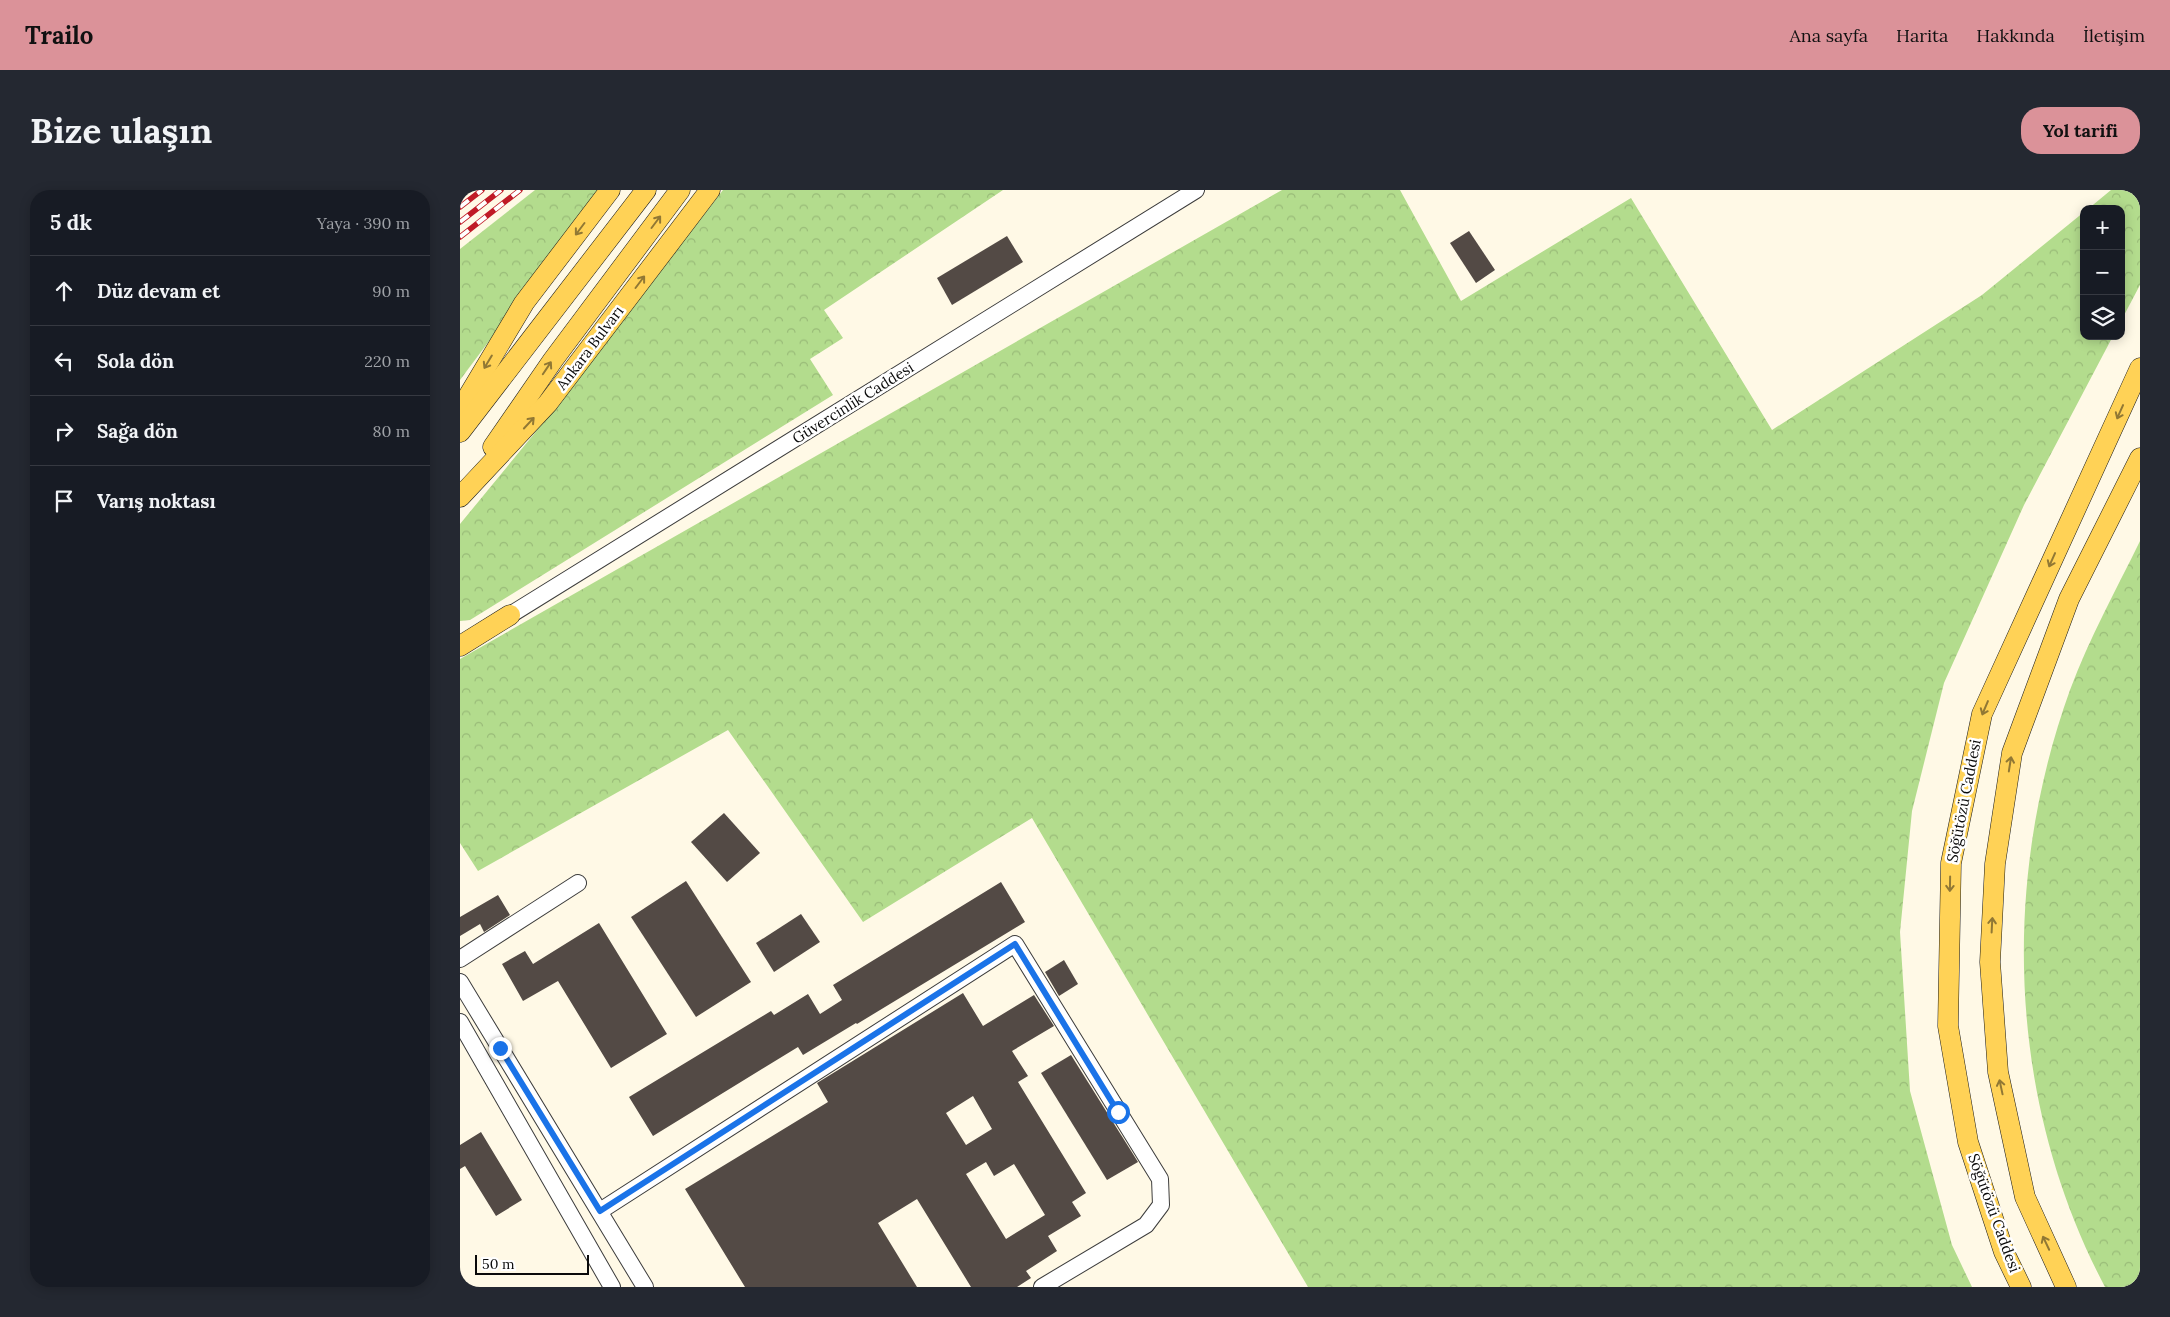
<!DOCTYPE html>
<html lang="tr">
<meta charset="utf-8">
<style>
body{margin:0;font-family:Lora,serif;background:#242831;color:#f1f3f6}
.controls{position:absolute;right:15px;top:15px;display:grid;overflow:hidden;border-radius:10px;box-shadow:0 2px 12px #0003}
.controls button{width:45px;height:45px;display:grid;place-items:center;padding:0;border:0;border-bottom:1px solid #363941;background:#171b24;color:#f1f3f6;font:25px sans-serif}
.scale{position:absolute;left:15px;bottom:12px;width:114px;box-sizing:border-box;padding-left:5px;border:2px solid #0a0a0a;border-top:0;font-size:14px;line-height:18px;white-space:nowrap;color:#0a0a0a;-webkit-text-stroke:4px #fff;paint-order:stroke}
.stop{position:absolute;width:15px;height:15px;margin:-11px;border:4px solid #1a73e8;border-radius:50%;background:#fff}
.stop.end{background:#1a73e8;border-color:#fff;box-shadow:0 1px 5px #0008}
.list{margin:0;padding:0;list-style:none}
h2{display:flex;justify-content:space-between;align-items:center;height:65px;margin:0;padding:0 20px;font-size:21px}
h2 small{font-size:16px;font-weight:400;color:#9ea1a6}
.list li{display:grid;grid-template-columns:32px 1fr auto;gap:15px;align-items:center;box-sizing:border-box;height:70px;padding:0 20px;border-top:1px solid #363941}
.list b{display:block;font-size:19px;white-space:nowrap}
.list em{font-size:16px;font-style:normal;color:#9ea1a6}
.icon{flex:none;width:28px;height:28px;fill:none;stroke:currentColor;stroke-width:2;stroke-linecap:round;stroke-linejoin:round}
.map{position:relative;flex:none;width:1680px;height:1097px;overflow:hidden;border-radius:20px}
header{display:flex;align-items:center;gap:30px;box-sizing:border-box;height:70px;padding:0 25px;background:#db9299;color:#111}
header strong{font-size:24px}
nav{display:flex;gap:28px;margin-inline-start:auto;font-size:18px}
.intro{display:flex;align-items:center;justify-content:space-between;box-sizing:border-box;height:120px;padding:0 30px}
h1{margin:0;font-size:35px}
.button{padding:12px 22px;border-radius:20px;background:#db9299;color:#111;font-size:18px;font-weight:700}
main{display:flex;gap:30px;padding:0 30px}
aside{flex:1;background:#171b24;border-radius:20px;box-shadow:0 2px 12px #0003}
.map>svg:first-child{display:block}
.forest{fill:url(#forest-crowns)}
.building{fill:#534a45;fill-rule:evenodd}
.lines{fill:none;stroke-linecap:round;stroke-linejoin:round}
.minor-casing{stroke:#3d3d3d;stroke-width:18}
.major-casing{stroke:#1b1b1b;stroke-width:21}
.minor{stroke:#fff;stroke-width:16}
.major{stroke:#ffd256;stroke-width:20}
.rail-casing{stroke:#c01b27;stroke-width:5.5}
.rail{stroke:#fff;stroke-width:4;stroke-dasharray:11;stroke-linecap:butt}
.oneway{stroke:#917834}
.route{stroke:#1a73e8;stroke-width:6}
.labels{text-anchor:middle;stroke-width:5;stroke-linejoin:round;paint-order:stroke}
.street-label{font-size:15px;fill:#0a0a0a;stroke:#fff}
</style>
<header>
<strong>Trailo</strong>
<nav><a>Ana sayfa</a><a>Harita</a><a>Hakkında</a><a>İletişim</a></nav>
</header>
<div class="intro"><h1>Bize ulaşın</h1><a class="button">Yol tarifi</a></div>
<main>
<aside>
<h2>5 dk<small>Yaya · 390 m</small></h2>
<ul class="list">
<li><svg class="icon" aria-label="ahead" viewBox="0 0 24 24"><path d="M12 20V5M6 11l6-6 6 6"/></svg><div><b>Düz devam et</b></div><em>90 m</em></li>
<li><svg class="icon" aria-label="left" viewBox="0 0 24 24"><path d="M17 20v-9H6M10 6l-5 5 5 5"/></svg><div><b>Sola dön</b></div><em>220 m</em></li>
<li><svg class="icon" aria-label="right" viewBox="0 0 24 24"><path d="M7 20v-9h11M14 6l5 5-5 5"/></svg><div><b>Sağa dön</b></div><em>80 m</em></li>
<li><svg class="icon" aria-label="arrive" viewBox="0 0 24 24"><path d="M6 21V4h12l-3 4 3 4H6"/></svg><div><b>Varış noktası</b></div></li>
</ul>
</aside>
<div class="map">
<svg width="1680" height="1097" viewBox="0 0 1680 1097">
<defs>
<pattern id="forest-crowns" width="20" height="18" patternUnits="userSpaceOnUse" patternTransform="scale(1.25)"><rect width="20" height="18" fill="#b3dc8d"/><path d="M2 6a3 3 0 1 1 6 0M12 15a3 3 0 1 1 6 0" fill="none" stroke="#99bb78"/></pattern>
</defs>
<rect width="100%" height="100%" fill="#fff9e6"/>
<g class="forest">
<path d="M75,0H142L0,190V59Z"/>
<path d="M263,0H543L364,120L383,148L350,169L373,205L31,417L10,430L0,431V334L74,244Z"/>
<path d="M822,0H940L1001,111L1171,8L1312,240L1522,105L1624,22V146H1653L1564,315L1484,493L1452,621L1440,742L1450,901L1492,1055L1512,1097H848L572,628L403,732L268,540L18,681L0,653V469Z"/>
<path d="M1651,0H1680V95L1661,131V19H1628Z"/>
<path d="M1680,351V1097H1645C1548,913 1540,694 1610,500C1629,449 1656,400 1680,351Z"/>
</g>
<g class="building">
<path d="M1009,41L1035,80L1016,93L990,53Z"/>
<path d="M547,46L563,72L492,115L477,88Z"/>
<path d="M264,623L300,663L267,692L231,652Z"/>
<path d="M226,691L291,792L236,827L171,727Z"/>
<path d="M541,692L565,732L397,834L396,833L343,865L338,857L193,946L169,907L311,821L314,825L348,804L360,824L382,810L373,795Z"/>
<path d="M38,705L50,725L24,742L20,734L0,746V727Z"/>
<path d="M341,724L360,752L314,782L296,753Z"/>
<path d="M139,733L207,844L151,878L98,791L63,811L42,774L65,761L73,774Z"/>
<path d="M604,770L618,794L599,806L585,782Z"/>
<path d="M503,803L523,836L574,805L594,836L552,861L568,886L558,892L626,1003L612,1012L621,1026L588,1046L597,1061L566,1081L571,1088L557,1097H511L457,1009L418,1033L457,1097H285L225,999L368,912L357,893ZM513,906L532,939L506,955L486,923ZM526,972L534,986L554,974L585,1025L546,1049L506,984Z"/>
<path d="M611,865L678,972L647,990L581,883Z"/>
<path d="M21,942L62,1010L36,1026L5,976L0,979V955Z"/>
</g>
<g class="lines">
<defs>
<g id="minor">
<path d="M50,425L736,0"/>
<path d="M0,769L118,693"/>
<path d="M0,792L185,1097"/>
<path d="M0,832L152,1097"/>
<path d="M140,1021L555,754L700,989L701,1015L686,1035L582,1097"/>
</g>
<g id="major">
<path d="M0,220L64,113L150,0"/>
<path d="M0,242L186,0"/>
<path d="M33,257L93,170L220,0"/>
<path d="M0,307L88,213L250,0"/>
<path d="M0,456L50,425"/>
<path d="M1561,1097L1544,1062L1508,952L1488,836L1491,673L1522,524L1680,178"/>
<path d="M1606,1097L1565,1007L1538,882L1530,772L1535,674L1552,563L1609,409L1680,268"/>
</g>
</defs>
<use href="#minor" class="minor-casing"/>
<use href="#major" class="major-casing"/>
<use href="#minor" class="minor"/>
<use href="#major" class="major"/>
<defs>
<g id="rail">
<path d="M0,2L3,0"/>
<path d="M0,17L22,0"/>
<path d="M0,32L41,0"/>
<path d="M0,47L60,0"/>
</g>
</defs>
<use href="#rail" class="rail-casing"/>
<use href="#rail" class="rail"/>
</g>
<defs><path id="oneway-shaft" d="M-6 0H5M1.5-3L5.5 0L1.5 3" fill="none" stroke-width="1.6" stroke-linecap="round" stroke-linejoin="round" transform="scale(1.25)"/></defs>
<g class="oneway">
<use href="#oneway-shaft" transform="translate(196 32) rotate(-53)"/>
<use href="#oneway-shaft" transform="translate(120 39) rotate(127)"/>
<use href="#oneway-shaft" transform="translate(180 92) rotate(-53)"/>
<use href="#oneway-shaft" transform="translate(28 172) rotate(121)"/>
<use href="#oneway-shaft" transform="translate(87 178) rotate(-56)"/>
<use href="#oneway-shaft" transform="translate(1660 222) rotate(114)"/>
<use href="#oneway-shaft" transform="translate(69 233) rotate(-47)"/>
<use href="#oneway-shaft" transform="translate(1592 370) rotate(114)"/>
<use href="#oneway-shaft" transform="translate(1525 518) rotate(113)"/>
<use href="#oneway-shaft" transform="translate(1550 574) rotate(-81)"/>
<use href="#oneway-shaft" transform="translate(1490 694) rotate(91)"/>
<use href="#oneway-shaft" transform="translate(1532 735) rotate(-87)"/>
<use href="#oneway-shaft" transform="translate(1541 897) rotate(-102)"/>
<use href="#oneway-shaft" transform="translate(1586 1053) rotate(-115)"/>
</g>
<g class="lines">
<path class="route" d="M40,858L140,1021L555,754L658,922"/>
</g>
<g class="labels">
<g class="street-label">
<text transform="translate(130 158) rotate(-53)" y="5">Ankara Bulvarı</text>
<text transform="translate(393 213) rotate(-32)" y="5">Güvercinlik Caddesi</text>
<text transform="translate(1504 611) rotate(-79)" y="5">Söğütözü Caddesi</text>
<text transform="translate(1534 1023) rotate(70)" y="5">Söğütözü Caddesi</text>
</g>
</g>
</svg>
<div class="controls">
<button>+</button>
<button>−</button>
<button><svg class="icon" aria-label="layers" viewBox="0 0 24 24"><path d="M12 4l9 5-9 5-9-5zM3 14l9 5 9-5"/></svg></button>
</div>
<div class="scale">50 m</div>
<div class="stop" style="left:658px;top:922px"></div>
<div class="stop end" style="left:40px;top:858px"></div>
</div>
</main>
